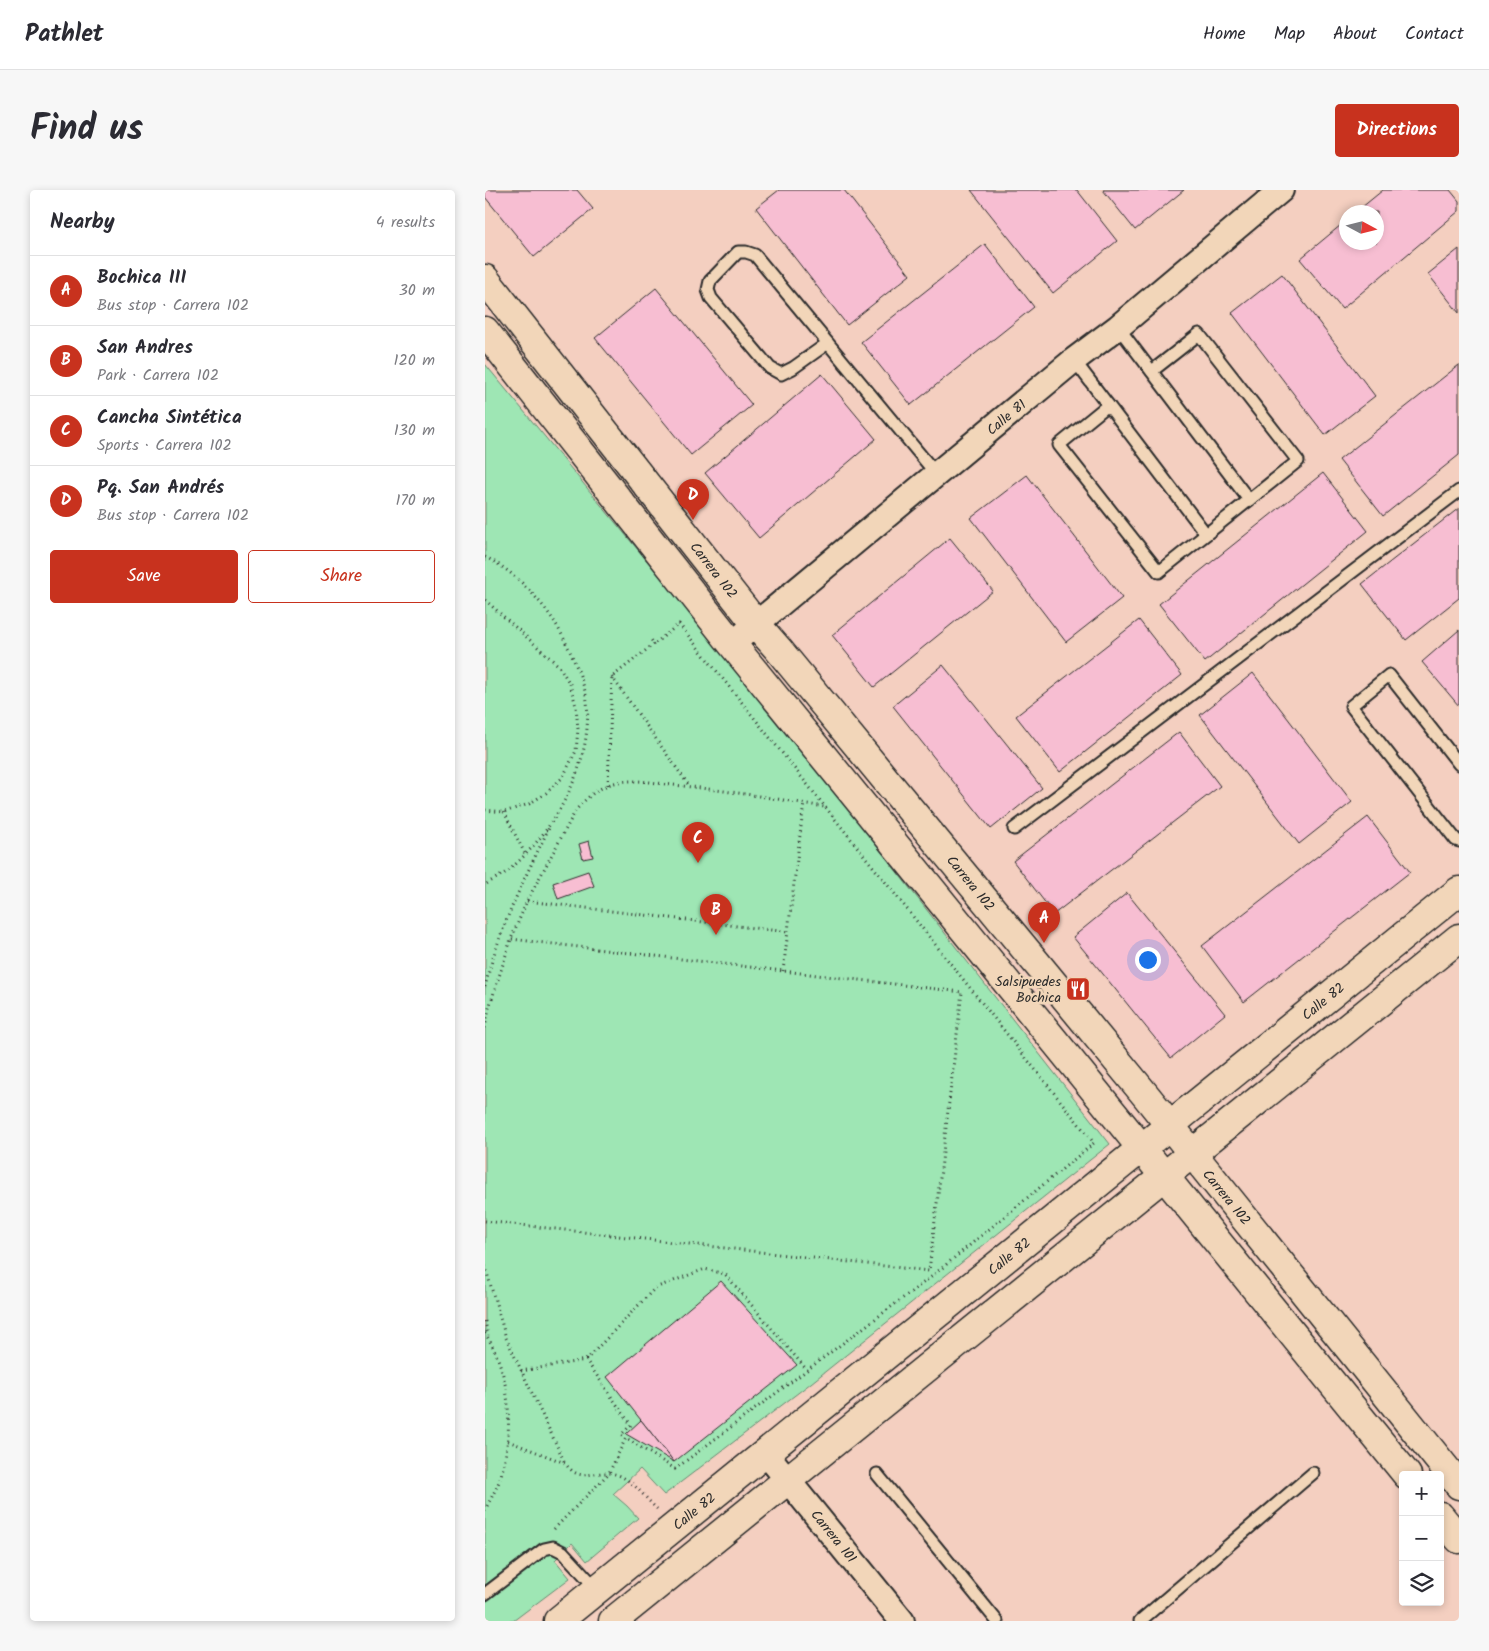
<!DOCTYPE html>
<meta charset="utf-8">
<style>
body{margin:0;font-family:Kalam,sans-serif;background:#f7f7f7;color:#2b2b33}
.controls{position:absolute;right:15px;bottom:15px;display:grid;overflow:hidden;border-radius:5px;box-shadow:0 2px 8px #0003}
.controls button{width:45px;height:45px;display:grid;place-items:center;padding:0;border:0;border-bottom:1px solid #e1e1e2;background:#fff;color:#2b2b33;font:25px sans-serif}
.compass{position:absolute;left:854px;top:15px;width:45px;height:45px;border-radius:50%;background:#fff;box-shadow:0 2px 8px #0003;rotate:97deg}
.you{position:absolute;left:662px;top:769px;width:18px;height:18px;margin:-12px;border:4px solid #fff;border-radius:50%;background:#1a73e8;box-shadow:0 0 0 8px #1a73e833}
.badge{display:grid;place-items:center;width:32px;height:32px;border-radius:50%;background:#c8321e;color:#fff;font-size:16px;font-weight:700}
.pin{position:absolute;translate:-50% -41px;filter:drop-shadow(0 1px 2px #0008)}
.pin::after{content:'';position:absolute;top:26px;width:18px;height:15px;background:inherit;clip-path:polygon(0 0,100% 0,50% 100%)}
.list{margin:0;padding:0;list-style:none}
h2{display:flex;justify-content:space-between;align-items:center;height:65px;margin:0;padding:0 20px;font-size:21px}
h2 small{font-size:16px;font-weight:400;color:#7c7c81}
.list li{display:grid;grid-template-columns:32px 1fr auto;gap:15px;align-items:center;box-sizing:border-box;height:70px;padding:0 20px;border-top:1px solid #e1e1e2}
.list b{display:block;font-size:19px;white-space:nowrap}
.list p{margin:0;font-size:16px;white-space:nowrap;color:#7c7c81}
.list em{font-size:16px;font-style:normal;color:#7c7c81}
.actions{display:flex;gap:10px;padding:15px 20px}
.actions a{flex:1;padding:11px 0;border:1px solid #c8321e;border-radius:5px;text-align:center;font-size:18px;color:#c8321e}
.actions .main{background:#c8321e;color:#fff}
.icon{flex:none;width:28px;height:28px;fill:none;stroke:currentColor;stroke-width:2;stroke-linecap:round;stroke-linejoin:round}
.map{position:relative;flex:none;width:974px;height:1431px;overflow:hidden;border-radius:5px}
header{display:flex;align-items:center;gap:30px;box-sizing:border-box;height:70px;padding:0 25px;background:#fff;border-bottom:1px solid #e1e1e2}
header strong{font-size:24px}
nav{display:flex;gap:28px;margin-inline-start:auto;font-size:18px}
.intro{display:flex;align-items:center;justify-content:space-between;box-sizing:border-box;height:120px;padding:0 30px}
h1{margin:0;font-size:35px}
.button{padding:12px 22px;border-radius:5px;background:#c8321e;color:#fff;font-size:18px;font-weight:700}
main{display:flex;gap:30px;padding:0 30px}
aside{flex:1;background:#fff;border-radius:5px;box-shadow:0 2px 8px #0003}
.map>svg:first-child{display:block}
.green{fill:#9ee6b4;stroke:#648870}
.building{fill:#f7bed2;stroke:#2b2b2b}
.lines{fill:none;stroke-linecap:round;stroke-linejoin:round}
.lane-casing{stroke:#2b2b2b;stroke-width:15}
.street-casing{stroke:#2b2b2b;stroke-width:28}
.secondary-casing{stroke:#2b2b2b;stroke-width:31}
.path{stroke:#2b2b2b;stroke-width:3;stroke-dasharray:1 4;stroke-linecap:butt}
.lane{stroke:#f2d6b9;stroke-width:11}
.street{stroke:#f2d6b9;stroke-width:24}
.secondary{stroke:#f2d6b9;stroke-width:28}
.labels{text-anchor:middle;stroke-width:5;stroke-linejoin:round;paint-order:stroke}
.street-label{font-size:14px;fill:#2b2b2b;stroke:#f2d6b9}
.poi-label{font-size:14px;fill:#2b2b2b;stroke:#f2d6b9;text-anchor:end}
</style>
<header>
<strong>Pathlet</strong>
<nav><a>Home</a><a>Map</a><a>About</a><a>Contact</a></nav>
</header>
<div class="intro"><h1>Find us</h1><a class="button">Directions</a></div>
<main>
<aside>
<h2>Nearby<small>4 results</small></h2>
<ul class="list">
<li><span class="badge">A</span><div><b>Bochica III</b><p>Bus stop · Carrera 102</p></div><em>30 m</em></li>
<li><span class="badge">B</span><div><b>San Andres</b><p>Park · Carrera 102</p></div><em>120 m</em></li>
<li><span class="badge">C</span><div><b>Cancha Sintética</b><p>Sports · Carrera 102</p></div><em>130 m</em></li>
<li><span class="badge">D</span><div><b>Pq. San Andrés</b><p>Bus stop · Carrera 102</p></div><em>170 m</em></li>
</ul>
<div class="actions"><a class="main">Save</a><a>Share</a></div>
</aside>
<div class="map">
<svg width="974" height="1431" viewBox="0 0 974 1431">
<rect width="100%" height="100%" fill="#f4cfc0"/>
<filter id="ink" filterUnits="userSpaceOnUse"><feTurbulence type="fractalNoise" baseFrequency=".02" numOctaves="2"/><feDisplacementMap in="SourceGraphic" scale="10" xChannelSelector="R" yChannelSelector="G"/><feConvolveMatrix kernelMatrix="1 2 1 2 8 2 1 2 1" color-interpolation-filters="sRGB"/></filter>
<g filter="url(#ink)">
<path class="green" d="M0,174L297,535L625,954L326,1193L179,1305L155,1279L128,1304L142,1316L153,1328L102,1371L87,1353L70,1370L85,1388L28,1431H0Z"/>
<g class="building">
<path d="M0,0H92L108,19L49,67L0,7Z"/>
<path d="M294,0H359L425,85L362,135L271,18Z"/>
<path d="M486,0H592L632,51L568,103Z"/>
<path d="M618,0H699L650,40Z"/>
<path d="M898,0H965L974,11V21L857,119L815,69L862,30V52H892V22H871Z"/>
<path d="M500,54L549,117L426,215L376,152Z"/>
<path d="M974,59V123L943,84Z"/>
<path d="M797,84L890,206L840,245L747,123Z"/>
<path d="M171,98L267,215L206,265L110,148Z"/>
<path d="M974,175V265L898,326L854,270Z"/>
<path d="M337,184L391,249L274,348L220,283Z"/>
<path d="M838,283L883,341L720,472L674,414Z"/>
<path d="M542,285L637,408L581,452L486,328Z"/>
<path d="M974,318V408L921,450L877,394Z"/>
<path d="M465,348L508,401L389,497L347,445Z"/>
<path d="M654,430L697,485L575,582L531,526Z"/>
<path d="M974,440V516L937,472Z"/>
<path d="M458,475L557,598L506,639L408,516Z"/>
<path d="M768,483L867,612L814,654L715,525Z"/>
<path d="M694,542L735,596L569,724L528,671Z"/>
<path d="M883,627L925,682L759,812L717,756Z"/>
<path d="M104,651L108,667L98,669L94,654Z"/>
<path d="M103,681L109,696L73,709L68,693Z"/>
<path d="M642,703L740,824L686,868L588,747Z"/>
<path d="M236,1091L312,1175L189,1272L122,1187Z"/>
<path d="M156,1230L189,1272L141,1244Z"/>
</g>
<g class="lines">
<defs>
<g id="lane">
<path d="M633,137L764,310"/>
<path d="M343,153L308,178L296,184L285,178L226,108L223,100L225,91L253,62H261L270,65C331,138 391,212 452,285"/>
<path d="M589,170L721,344"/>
<path d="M623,215L574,255L674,382L813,271L714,144L667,181"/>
<path d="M974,574L904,485L866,516L971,650L974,651"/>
<path d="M529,639L974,301"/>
<path d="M392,1284L512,1431"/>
<path d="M0,1404L59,1359L68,1357L78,1362L112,1399"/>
<path d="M655,1431L828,1283"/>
</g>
<g id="street">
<path d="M247,454L589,170L633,137L796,0"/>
<path d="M280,1262L417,1431"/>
</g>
<g id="secondary">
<path d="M0,89L271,434L293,459L662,907L974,1295"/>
<path d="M0,141L247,454L922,1285"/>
<path d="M955,1326L974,1349"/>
<path d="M73,1431L974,701"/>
<path d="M128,1431L974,748"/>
</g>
</defs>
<use href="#lane" class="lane-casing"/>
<use href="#street" class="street-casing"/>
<use href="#secondary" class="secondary-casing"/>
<g class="path">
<path d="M0,367C28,380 52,406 69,431C80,448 100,492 102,511C108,575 70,641 23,681C16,686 7,690 0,695"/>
<path d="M0,410L74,476L85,494L91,516L93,539L91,561L78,587L61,603L44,614L19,622L0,620"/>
<path d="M127,487L205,597"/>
<path d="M123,595L127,487L169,454L165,448"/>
<path d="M19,622L40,664"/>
<path d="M42,711L303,742"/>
<path d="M298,781L319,613"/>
<path d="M0,797C13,741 39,689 64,638"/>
<path d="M0,838L4,818L26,749L42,711L91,620C103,606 116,595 134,592C152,589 170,593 188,595C238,600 289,608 339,617"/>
<path d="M0,1031L444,1081L477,802L26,749"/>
<path d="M0,1076L21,1148L80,1273"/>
<path d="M0,1131L3,1146"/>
<path d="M0,1143C27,1185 29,1242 15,1289C11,1300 5,1310 0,1320"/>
<path d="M101,1170L170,1098L220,1079L240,1084L322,1180"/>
<path d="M36,1181L101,1170L146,1235L136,1245L141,1248"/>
<path d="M23,1251L80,1273C96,1296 110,1277 133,1285C149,1291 160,1308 172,1319"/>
<path d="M69,1339L124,1283L141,1248L190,1279L446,1087L609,953L194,434L169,454"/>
</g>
<use href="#lane" class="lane"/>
<use href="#street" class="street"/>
<use href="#secondary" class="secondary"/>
</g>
</g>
<defs>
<symbol id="restaurant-square" viewBox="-11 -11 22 22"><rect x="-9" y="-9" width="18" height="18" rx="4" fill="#c8321e" stroke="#f2d6b9"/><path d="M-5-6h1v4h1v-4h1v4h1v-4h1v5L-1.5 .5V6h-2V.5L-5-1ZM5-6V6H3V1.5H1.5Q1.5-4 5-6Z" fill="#fff"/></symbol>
</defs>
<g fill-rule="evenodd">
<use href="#restaurant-square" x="579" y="785" width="28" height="28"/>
</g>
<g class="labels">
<g class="street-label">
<text transform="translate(521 227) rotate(-40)" y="5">Calle 81</text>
<text transform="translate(229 380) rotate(52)" y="5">Carrera 102</text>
<text transform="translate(486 693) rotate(51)" y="5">Carrera 102</text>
<text transform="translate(838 811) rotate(-39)" y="5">Calle 82</text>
<text transform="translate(742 1007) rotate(51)" y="5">Carrera 102</text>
<text transform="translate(524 1066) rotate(-39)" y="5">Calle 82</text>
<text transform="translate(209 1321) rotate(-39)" y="5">Calle 82</text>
<text transform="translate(349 1346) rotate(51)" y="5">Carrera 101</text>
</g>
<g class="poi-label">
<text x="576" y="796">Salsipuedes<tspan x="576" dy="16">Bochica</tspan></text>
</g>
</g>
</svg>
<div class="controls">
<button>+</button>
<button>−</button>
<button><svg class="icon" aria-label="layers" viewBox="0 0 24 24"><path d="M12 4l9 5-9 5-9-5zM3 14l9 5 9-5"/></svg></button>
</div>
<svg class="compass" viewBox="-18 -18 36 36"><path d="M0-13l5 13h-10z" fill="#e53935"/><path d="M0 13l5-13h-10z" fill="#7c7c81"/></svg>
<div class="you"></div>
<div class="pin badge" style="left:559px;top:753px">A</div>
<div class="pin badge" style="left:231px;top:745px">B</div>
<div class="pin badge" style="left:213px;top:673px">C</div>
<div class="pin badge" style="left:208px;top:330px">D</div>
</div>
</main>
